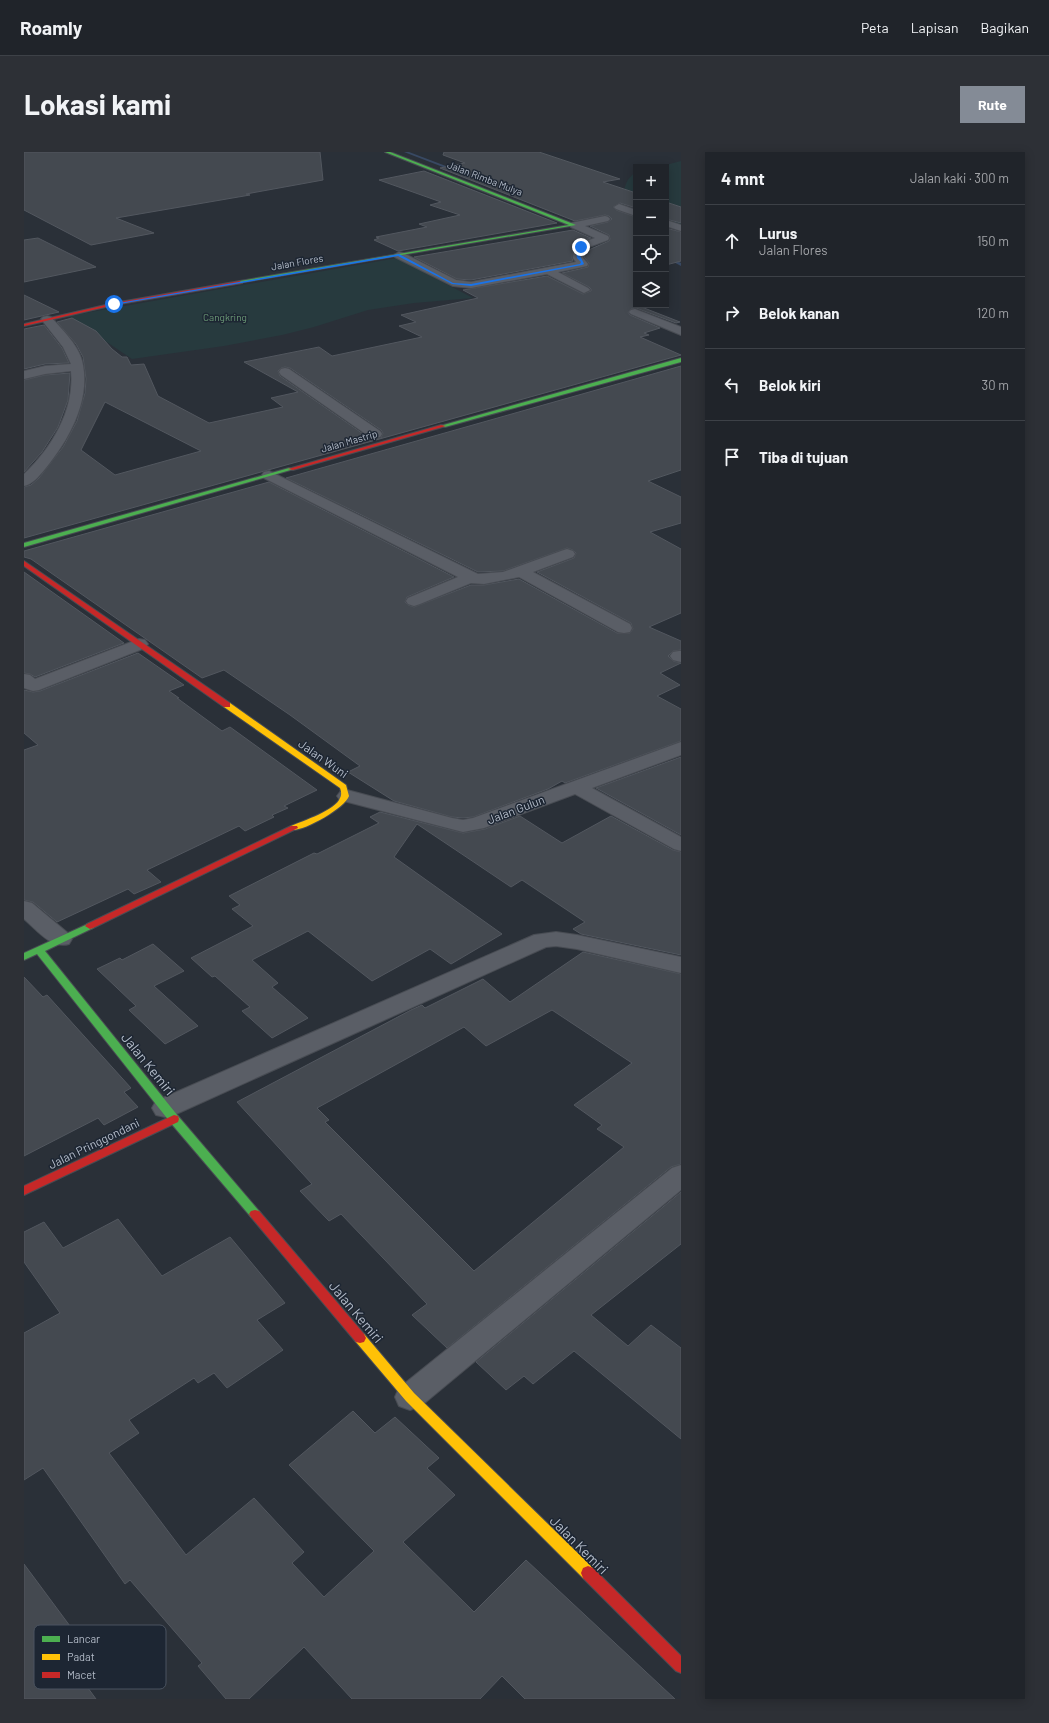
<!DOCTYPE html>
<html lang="id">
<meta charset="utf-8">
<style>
body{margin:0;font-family:Barlow,sans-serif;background:#2d3036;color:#f1f3f6}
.controls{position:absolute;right:12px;top:12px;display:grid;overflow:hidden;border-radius:0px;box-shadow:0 2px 10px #0003}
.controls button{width:36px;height:36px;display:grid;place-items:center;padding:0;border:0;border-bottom:1px solid #3d4147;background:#20242a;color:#f1f3f6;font:20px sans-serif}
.stop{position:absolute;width:12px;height:12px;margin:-9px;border:3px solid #1a73e8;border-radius:50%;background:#fff}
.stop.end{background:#1a73e8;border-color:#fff;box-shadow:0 1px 4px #0008}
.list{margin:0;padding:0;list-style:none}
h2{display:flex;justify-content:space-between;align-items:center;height:52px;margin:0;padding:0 16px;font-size:17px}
h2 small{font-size:13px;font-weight:400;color:#a2a4a8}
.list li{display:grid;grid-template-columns:26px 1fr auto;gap:12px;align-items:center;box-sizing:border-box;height:72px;padding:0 16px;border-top:1px solid #3d4147}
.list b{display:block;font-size:15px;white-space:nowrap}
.list p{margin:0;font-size:13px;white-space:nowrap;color:#a2a4a8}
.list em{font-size:13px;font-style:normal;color:#a2a4a8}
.icon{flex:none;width:22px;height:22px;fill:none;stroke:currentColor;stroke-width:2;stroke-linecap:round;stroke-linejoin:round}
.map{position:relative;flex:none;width:657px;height:1547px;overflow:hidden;border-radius:0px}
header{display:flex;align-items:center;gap:24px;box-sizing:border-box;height:56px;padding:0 20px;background:#20242a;border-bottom:1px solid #3d4147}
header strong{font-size:19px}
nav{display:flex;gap:22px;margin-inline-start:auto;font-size:14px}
.intro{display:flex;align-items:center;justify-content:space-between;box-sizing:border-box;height:96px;padding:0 24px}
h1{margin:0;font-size:28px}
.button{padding:10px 18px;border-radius:0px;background:#848b96;color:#fff;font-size:14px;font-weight:700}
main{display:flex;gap:24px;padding:0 24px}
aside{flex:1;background:#20242a;border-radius:0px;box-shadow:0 2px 10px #0003}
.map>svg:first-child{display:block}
.green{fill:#273a3e}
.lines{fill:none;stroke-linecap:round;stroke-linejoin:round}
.stream{fill:#384963;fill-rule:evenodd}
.building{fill:#444950;stroke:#52575f;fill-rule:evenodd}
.street-casing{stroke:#484c53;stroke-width:2}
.fast-casing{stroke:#484c53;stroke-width:2}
.slow-casing{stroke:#484c53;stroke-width:2}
.jam-casing{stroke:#484c53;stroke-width:2}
.street{fill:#5a5e66;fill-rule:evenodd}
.fast{fill:#4caf50;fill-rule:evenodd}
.slow{fill:#ffc107;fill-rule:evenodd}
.jam{fill:#c62828;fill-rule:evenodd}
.route{fill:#1a73e8}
.labels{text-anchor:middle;stroke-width:3;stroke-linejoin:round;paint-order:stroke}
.far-street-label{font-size:10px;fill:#b4bcc9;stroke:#1d2633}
.far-park-label{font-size:10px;fill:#6b9a76;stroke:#1d2633}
.street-label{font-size:12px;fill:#b4bcc9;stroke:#1d2633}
.near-street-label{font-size:14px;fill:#b4bcc9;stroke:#1d2633}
.key{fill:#1d2633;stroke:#4a5360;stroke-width:1}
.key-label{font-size:11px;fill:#b4bcc9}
</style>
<header>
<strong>Roamly</strong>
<nav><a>Peta</a><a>Lapisan</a><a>Bagikan</a></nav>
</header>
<div class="intro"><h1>Lokasi kami</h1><a class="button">Rute</a></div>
<main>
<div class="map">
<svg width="657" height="1547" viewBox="0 0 657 1547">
<rect width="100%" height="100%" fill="#2a3038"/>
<g class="green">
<path d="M657,9V73L642,68V15H634Z"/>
<path d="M612,20V50L599,45C601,33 602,27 612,20Z"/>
<path d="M373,106L449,146L390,151L344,158L290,175L258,183L200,194L108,207L44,164Z"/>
</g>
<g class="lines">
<g class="stream">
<path d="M380,0H385L435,19L432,20Z"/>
<path d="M642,103L657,111V114L642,106Z"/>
</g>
</g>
<g class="building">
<path d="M0,0H296L299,28L222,42L226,43L92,66L130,81L67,93L0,58Z"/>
<path d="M420,0H515L596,27L579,30L612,41V56L596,51L589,55L592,58L612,65V153H617L615,154L656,170L652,171L612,156L607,157L604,160L606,163L636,176L620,181L625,183L616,185L657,203L0,386V335L7,333L15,326L39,295L53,269L61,241L62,227L59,205L52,192L33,170L48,166L72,179L88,197L98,205H103L107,213L120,212L134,244L185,271L259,255L247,246L274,240L220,210L295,195L308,204L398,185L375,174L392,170L377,163L454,146L439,138L523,124L559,142L567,139V137L565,135L538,121L564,115L565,111L560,105V100L585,89L586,87L585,83L566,74L584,70L588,67L585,64L581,63L551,69L416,16L441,11L419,3ZM261,215L266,216L357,278L359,281L357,286H345L256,224L254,219L257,216ZM81,250L177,299L91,323L57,298Z"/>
<path d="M400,19L533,71L374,99L350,88L355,86L352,85L403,75L395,72L436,63L406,53L417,50L355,28Z"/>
<path d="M642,50L657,55V71L642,67Z"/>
<path d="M642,76L657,80V109L642,113Z"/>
<path d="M549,78L567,86L556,90L549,95L548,106L549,109L447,128L433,127L390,105Z"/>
<path d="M14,86L72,115L0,130V88Z"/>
<path d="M0,143L35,160L0,168Z"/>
<path d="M20,173L38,196L45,211L21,212L0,217V177Z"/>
<path d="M657,214V318L624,329L657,345V371L626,380L657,397V461L625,475L657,489V498L649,499L644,504L649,509L657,511L636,521L656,533L633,544L657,557V589L541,631L538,629L524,637L449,665L439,666L428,665L370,649L324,620L336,614L266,563L200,518L178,526L7,407L0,405V399L245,330L430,425L383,445L381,450L384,453L390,455L447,433H460L495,427L593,481H606L609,477L607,471L513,420L550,406L552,401L549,398L543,396L479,419L454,420L262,326Z"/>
<path d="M46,221L44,248L34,275L18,300L0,320V228L21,223Z"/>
<path d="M0,420L100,491L11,525L6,522L0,521Z"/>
<path d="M114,501L160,533L145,539L155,546H153L198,579L206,575L293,638L260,654L264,656L248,663L250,665L221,679L215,674L123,718L137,730L110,742L104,737L33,770L9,750L0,748V598L14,593L0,581V538L9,540L16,539Z"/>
<path d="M657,605V683L572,636Z"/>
<path d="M356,660L439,681L461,677L496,664L538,691L587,664L649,698L657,700V803L557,782L549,777L561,770L498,728L487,735L393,672L370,705L478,782L427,812L406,797L348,829L284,779L228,808L254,831L248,835L284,866L248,886L218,859L226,855L191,824L188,825L167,806L229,774L208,757L216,753L205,744L290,701L293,702L355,671L346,665Z"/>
<path d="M129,792L160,819L130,834L174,874L141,892L105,858L112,854L73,817L96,806L98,808Z"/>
<path d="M559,800L657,822V1012L647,1015L423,1196L388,1163L403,1152L317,1062L305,1069L276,1039L288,1032L213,950L387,858L398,853L401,856L459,827L486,850ZM528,858L608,911L550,953L578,973L573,977L600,995L450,1119L301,970L305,968L293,956L440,875L462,894Z"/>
<path d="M0,825L19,845L23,843L107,936L100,940L114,955L80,973L74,966L0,1004Z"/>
<path d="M657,1040V1092L567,1163L604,1194L627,1173L657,1196V1287L550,1199L509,1232L500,1224L482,1238L452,1210Z"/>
<path d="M94,1067L138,1124L206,1085L261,1151L233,1168L259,1198L203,1236L190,1221L174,1231L170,1226L105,1268L115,1281L85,1301L162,1403L230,1346L280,1400L268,1411L300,1445L350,1399L265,1313L329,1259L351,1281L371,1265L415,1306L403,1316L431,1343L379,1390L450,1460L502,1408L651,1547H501L478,1524L456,1547H328L280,1495L225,1547H202L174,1514L178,1511L106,1428L101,1432L19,1316L0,1328V1181L36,1161L0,1110V1080L20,1070L39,1096Z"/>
<path d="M0,1412L63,1497L45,1510L72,1547H0Z"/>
</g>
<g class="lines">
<defs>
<g id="street">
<path d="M595,52L612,58V64L592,57L590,55Z"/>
<path d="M581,64L584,65L586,67L584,69L561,74L584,84L585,86L584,88L565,95L559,99V106L564,112L563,114L534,120L564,136L566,138L560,141L523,122L447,136L429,134L371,105L370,103L375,100L379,101L432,128L447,130L552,110L549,106L550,96L557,91L571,86L547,75L545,73L547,71Z"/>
<path d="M642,68L657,73V79L642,74Z"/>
<path d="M611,157L657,175V183L607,162L605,160L607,158Z"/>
<path d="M23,164L27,165C39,179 56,194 59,213C66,251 44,289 21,317C15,324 9,332 0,334V322C27,297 51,258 47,219L21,222L0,227V219L21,214L47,212L39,195L17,167L19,165Z"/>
<path d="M261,216L265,217L356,279L358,282L356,285H346L257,223L255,220L257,217Z"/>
<path d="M245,319L454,422L479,420L537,399L543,397L549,399L551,402L549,405L509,420L606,472L608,476L606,480L600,481L594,480L495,425L460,432L447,431L396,452L390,454L384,452L382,449L384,446L434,425L240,326L238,323L240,320Z"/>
<path d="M115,487L121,488L124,492L121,496L15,538L9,539L0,536V522L6,523L11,527Z"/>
<path d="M655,499H657V510L649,508L646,504L649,500Z"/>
<path d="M657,590V603L568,636L657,685V699L650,697L551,642L460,676L439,680L316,648L313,644L316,640L323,638L428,666L439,668L449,666Z"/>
<path d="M0,749L8,751L45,782L48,787L45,792C27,797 13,778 0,767Z"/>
<path d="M532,780L553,783L657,805V821L553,797L532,794L522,795L150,963L141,965L132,963L128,956L132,949L510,783Z"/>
<path d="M657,1013V1038L397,1254L386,1258L375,1254L371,1245L375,1236L648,1016Z"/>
</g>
<g id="fast">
<path d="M361,0H366L552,73L214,131L216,129L545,73Z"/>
<path d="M657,206V210L421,275L416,274Z"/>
<path d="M265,316L270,317L0,395V391Z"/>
<path d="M66,771L69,772L71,774L69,776L21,799L154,964L235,1059L237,1062L235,1065L231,1066L227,1065L146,970L13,802L0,808V801Z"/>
</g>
<g id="slow">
<path d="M200,551H206L322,633L325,644C321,656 279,680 267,678L266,676L267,674C279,669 312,658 316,646C318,642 317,639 316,636L200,555Z"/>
<path d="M336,1181L340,1182L390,1241L569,1416L571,1421L569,1426L564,1428L559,1426L382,1249L332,1190L330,1186L332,1182Z"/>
</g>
<g id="jam">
<path d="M216,129L218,131L90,153L0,174V172L90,151Z"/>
<path d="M417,273L422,274L269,318L264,317Z"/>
<path d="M0,409L206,551V555H200L0,414Z"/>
<path d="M267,674H273L274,676L69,776L66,777L61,774L63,772Z"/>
<path d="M150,963L154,964L155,967L154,970L0,1043V1034Z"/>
<path d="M231,1058L235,1059L340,1182L342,1186L340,1190L336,1191L332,1190L227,1065L225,1062L227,1059Z"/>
<path d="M564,1414L569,1416L657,1504V1521L652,1519L559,1426L557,1421L559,1416Z"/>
</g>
</defs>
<use href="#street" class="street-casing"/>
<use href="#fast" class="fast-casing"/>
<use href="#slow" class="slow-casing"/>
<use href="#jam" class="jam-casing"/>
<use href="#street" class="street"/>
<use href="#fast" class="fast"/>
<use href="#slow" class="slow"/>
<use href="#jam" class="jam"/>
</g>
<path class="route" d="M556,95H558L555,101L560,112L558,113L447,134L428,132L374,104L90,153L89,152L375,102L429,131L447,132L556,112L557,110L553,106L552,101Z"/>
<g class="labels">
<g class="far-street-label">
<text transform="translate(461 26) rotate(21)" y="4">Jalan Rimba Mulya</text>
<text transform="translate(273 110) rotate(-10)" y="4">Jalan Flores</text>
<text transform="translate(325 289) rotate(-16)" y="4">Jalan Mastrip</text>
</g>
<g class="far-park-label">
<text x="201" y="169">Cangkring</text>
</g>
<g class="street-label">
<text transform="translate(299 607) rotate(35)" y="4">Jalan Wuni</text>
<text transform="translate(492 658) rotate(-21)" y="4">Jalan Gulun</text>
<text transform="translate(70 992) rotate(-26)" y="4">Jalan Pringgondani</text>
</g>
<g class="near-street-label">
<text transform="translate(124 912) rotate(51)" y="5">Jalan Kemiri</text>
<text transform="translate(332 1160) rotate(50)" y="5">Jalan Kemiri</text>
<text transform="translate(555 1393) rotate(45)" y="5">Jalan Kemiri</text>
</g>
</g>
<rect x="10" y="1473" width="132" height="64" rx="6" class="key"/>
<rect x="18" y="1484" width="18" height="6" fill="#4caf50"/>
<rect x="18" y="1502" width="18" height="6" fill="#ffc107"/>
<rect x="18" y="1520" width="18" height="6" fill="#c62828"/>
<g class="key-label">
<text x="43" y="1491">Lancar</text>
<text x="43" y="1509">Padat</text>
<text x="43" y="1527">Macet</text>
</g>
</svg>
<div class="controls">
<button>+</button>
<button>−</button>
<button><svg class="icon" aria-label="locate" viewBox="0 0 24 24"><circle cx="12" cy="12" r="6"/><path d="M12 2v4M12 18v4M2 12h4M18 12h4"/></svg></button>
<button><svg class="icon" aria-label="layers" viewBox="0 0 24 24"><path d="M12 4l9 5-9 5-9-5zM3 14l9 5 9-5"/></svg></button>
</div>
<div class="stop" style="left:90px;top:152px"></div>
<div class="stop end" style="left:557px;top:95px"></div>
</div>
<aside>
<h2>4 mnt<small>Jalan kaki · 300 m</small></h2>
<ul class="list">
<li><svg class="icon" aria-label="ahead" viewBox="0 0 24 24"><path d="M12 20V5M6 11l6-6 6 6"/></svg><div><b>Lurus</b><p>Jalan Flores</p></div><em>150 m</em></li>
<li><svg class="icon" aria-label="right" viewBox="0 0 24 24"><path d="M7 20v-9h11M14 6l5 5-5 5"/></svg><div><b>Belok kanan</b></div><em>120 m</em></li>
<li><svg class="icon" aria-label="left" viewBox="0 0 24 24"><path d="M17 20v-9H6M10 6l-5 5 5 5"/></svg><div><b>Belok kiri</b></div><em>30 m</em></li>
<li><svg class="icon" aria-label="arrive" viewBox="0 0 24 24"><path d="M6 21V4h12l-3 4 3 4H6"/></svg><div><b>Tiba di tujuan</b></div></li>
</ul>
</aside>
</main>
